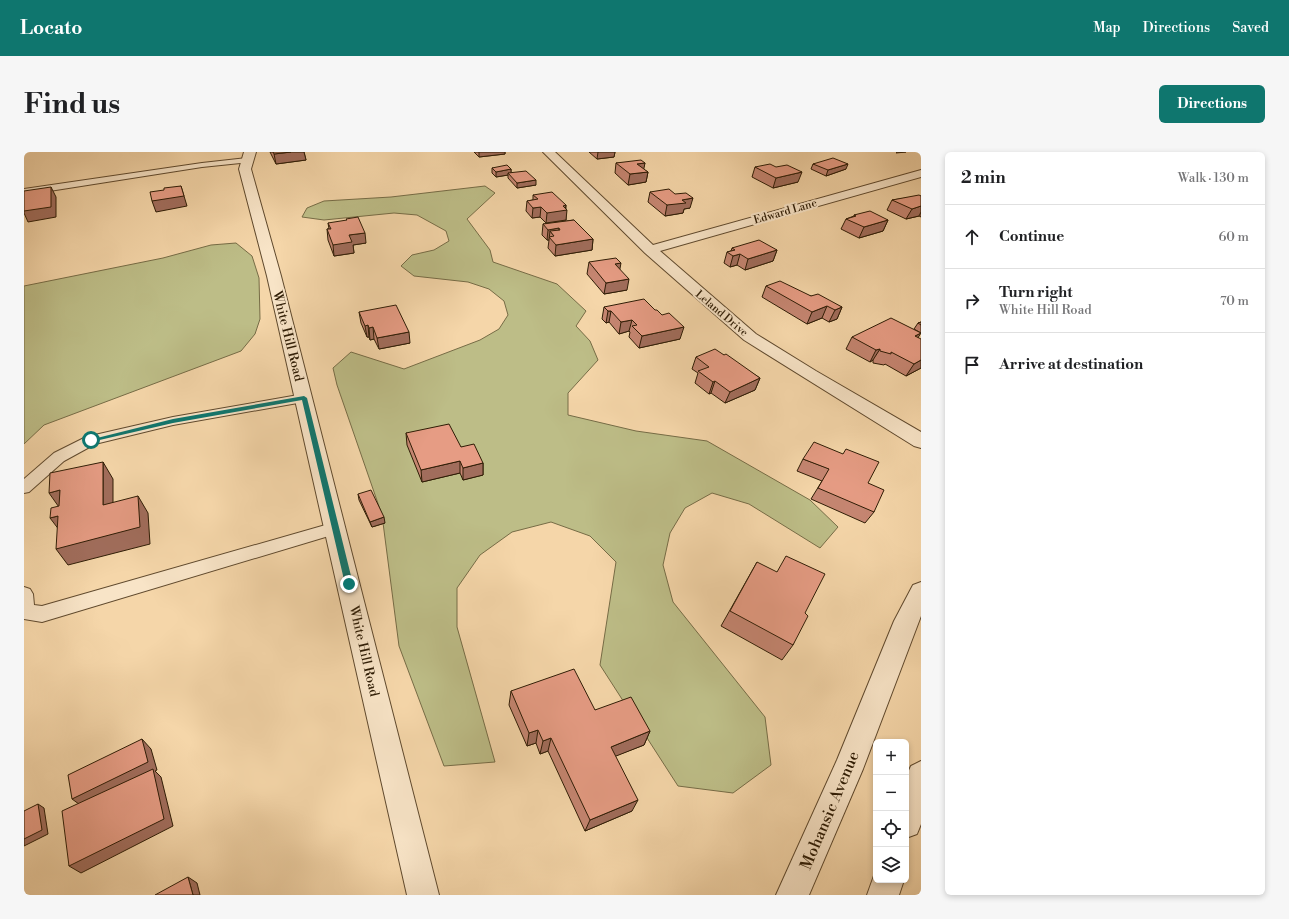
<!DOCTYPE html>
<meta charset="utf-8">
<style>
body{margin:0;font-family:"Libre Bodoni",serif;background:#f6f6f6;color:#202124}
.controls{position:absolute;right:12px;bottom:12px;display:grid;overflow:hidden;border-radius:6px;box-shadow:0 2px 6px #0003}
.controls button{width:36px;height:36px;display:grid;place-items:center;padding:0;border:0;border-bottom:1px solid #e0e0e0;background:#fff;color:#202124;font:20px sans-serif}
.stop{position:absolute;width:12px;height:12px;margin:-9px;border:3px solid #0f766e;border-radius:50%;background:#fff}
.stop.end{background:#0f766e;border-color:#fff;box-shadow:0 1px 4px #0008}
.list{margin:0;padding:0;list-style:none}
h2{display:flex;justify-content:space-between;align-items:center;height:52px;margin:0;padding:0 16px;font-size:17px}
h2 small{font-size:13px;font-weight:400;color:#757577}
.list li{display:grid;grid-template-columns:26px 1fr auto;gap:12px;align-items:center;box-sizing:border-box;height:64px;padding:0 16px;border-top:1px solid #e0e0e0}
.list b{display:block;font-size:15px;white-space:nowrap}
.list p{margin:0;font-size:13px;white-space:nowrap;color:#757577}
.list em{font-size:13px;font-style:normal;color:#757577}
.icon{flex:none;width:22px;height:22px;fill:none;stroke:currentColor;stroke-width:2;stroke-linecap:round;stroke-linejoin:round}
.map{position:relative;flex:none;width:897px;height:743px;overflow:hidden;border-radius:6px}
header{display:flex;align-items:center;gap:24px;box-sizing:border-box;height:56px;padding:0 20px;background:#0f766e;color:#fff}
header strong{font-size:19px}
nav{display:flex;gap:22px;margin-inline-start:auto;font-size:14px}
.intro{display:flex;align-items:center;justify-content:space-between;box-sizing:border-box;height:96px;padding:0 24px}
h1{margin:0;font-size:28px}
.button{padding:10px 18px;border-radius:6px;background:#0f766e;color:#fff;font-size:14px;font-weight:700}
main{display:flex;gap:24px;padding:0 24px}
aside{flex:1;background:#fff;border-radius:6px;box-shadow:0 2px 6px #0003}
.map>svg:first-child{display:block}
.green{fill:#bdbd87;stroke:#766c46}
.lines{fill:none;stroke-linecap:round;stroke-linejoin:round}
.service-casing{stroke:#604a2e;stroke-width:2}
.minor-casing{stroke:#604a2e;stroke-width:2}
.service{fill:#f8e4c7;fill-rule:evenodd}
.minor{fill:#f8e4c7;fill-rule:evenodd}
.wall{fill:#c68672;stroke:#2e1c05}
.shaded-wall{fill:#a16d5c;stroke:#2e1c05}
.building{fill:#e69c84;stroke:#2e1c05}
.route{fill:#0f766e}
.labels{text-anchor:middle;stroke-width:4;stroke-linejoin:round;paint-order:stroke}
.far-street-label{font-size:11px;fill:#2e1c05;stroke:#f8e4c7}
.street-label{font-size:13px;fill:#2e1c05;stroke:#f8e4c7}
.near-street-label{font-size:16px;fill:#2e1c05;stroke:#f8e4c7}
</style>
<header>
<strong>Locato</strong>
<nav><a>Map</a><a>Directions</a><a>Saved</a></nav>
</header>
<div class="intro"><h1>Find us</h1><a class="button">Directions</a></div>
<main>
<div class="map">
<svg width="897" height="743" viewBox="0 0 897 743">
<rect width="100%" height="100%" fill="#f5d6a9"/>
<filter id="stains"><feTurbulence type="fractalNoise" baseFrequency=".005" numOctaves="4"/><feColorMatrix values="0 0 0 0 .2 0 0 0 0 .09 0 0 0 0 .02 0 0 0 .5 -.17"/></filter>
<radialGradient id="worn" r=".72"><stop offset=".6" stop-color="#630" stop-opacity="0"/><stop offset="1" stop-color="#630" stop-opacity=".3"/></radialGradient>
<g class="green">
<path d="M461,34L471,41L443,67L466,98L469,110L533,132L562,159L552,174L566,189L574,208L544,241V263L612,279L683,289L786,348L814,375L796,396L725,352L688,341L661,356L646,381L639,413L649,450L741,565L747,613L709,641L654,634L576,513L592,410L566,384L527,370L488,380L456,403L433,436V475L471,610L420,614L375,494L358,363L313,233L309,216L327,200L380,217L456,188L475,177L484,163L480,149L465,137L444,130L390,124L377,114L388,103L410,98L425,89L422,79L393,63L370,61L300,68L278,65L283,56L300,49L367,45Z"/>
<path d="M212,91L228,104L235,126L236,167L231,182L217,199L20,273L0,292V134L139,106L187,93Z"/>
</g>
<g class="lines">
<defs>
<g id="service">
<path d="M223,6H226V10L178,15L0,43V37L178,11Z"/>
<path d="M280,242L285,243L287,246L285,249L149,273L71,292L40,309L5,340L0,341V327L30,301L62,285L149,265Z"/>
<path d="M312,370L318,372L320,376L318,380L18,470L0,467V435L6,437L9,442L10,453L18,454Z"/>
</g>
<g id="minor">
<path d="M220,0H232L227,17L257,124L415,743H383L243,124L215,17Z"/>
<path d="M519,0H531L629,93L897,18V25L636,99L732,182L792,219L897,280V296L890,294L720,188L621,101Z"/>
<path d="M897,430V464L839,617L785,743H752L813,608L870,469L889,433Z"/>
<path d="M897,609V672L893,682L882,686V625L887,614Z"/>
<path d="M852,718V728H880L875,743H843Z"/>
</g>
</defs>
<use href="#service" class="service-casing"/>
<use href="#minor" class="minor-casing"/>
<use href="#service" class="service"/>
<use href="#minor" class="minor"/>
</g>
<g class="wall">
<path d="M246,0H280L282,8L252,12Z"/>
<path d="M450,0H481V2L455,5Z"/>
<path d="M565,0H591L590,5L573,7Z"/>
<path d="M592,11H621L619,17L624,20L622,30L604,33L591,21Z"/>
<path d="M789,12L822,17L802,24L787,17Z"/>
<path d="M731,15L774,30L749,36L728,25Z"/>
<path d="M468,16L487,17V21L512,33L493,36L484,26V23L472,25L468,21Z"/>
<path d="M626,40L666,56L660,57L659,61L641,64L624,50Z"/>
<path d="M509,43L542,53V68L522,71L516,65L508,66L502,59L503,49L509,48Z"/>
<path d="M897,44V65L895,64L882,67L863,58L868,48Z"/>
<path d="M830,63L864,68L859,79L835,86L817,77L822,67L830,64Z"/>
<path d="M550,68L569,87L568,98L531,104L524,96L525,88H523L518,83L519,72Z"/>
<path d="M304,71L342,91L329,93L330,101L310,104L304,88L303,77H305Z"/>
<path d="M708,96L753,98L749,109L721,118L713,113L706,115L700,111L703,100L707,99Z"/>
<path d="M565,110L603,138L580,142L563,122Z"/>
<path d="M742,134L787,144L818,155L813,167L805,170L798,166L783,172L738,145Z"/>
<path d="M580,155L656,187L615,196L605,185L606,180L605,179L595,182L585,170L582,171L578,167Z"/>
<path d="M335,160L386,191L355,197L350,187L346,188L345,185H343L337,171Z"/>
<path d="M897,170V181L890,177L894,171Z"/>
<path d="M828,185H894L897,216L882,224L861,212L860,213L849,211V208L846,210L822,197Z"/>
<path d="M700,203L736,226L731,238L701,251L687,241L685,242L671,231L674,221L668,217L672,205Z"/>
<path d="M382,281L437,295L459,311V323L439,328L436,321L398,330L383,293Z"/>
<path d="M779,307L844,331L850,360L841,371L787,347L798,329L773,319Z"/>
<path d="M334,342L361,371L348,375L335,348Z"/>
<path d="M733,410L781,461L769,493L758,508L697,474Z"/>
<path d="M487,539L571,558L626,579L620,593L591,604L608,659L561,679L524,599L516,602L512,591L503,594L485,553Z"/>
</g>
<g class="shaded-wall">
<path d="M267,0H280L282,8L252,12L250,2Z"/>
<path d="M455,0H481V2L455,5Z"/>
<path d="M574,0H591L590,5L573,7Z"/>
<path d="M873,0H882L872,1Z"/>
<path d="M621,11L619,21L613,12Z"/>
<path d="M824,12L822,17L802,24L804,18Z"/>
<path d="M487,17V22L484,21V23L472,25V20Z"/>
<path d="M624,20L622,30L604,33L606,22Z"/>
<path d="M778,20L774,30L749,36L752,26Z"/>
<path d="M512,28V33L493,36V31Z"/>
<path d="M157,34L163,54L132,60L128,49Z"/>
<path d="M27,35L32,45V65L4,70L0,61V59Z"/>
<path d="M669,46L666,56L660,57L659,61L641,64L643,53L658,48Z"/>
<path d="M542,53L541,58H543L542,68L522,71L523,61L539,54Z"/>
<path d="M897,54V60L895,64L882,67L888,57Z"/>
<path d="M517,55L516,65L508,66L509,56Z"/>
<path d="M864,68L859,79L835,86L840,75Z"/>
<path d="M535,76L534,87L530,84L526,79L525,88H523L524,78Z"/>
<path d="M341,81L342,91L329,93L330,101L310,104L309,93L325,83Z"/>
<path d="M569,87L568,98L531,104L532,93Z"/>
<path d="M753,98L749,109L721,118L724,107Z"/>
<path d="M716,102L713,113L706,115L709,104Z"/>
<path d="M597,111L595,122L591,112Z"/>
<path d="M605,127L603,138L580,142L582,131Z"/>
<path d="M803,154L798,166L783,172L788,160Z"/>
<path d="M818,155L813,167L805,170L811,158Z"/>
<path d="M584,159H587L585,170L582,171Z"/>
<path d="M608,168L605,179L595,182L597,170Z"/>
<path d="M344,173L345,185H343L341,174Z"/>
<path d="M349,175L350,187L346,188L345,176Z"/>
<path d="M660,175L656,187L615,196L618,184Z"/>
<path d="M385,180L386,191L355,197L353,186Z"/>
<path d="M897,181L890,192L891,184Z"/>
<path d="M856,197L849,208L846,210L852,198Z"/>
<path d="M897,208V216L882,224L890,212Z"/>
<path d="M736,226L731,238L701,251L706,240Z"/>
<path d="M691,229L687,241L685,242L689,230Z"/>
<path d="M436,309V321L398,330L397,318Z"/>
<path d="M79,310L89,327V370L79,353Z"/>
<path d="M459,311V323L439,328V316Z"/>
<path d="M36,338L37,358L25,341Z"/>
<path d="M114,344L124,361L126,392L44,413L32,397Z"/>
<path d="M34,364L39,383L26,366Z"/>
<path d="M360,365L361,371L348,375L346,370Z"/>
<path d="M514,578L512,591L503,594L505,581Z"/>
<path d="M626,579L620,593L582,608L587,595Z"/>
<path d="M527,586L524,599L516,602L519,589Z"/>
<path d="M118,587L127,597L133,618L131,619L137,625L149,674L57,721L45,714L59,655L48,647Z"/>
<path d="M614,648L608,659L561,679L566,668Z"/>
<path d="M14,652L20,656L24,682L0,694V687Z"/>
<path d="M164,725L173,731L176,743H169Z"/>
</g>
<g class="building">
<path d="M249,0H267L250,2Z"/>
<path d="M809,6L824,12L804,18L789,12Z"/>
<path d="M617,8L621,11L613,12L624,20L606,22L592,11Z"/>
<path d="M746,12L752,15L763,13L778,20L752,26L731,15Z"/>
<path d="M483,13L487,17L472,20L468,16Z"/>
<path d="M502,19L512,28L493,31L484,21Z"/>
<path d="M157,34L160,44L128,49L126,40L140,38V36Z"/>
<path d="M27,35V55L0,59V39Z"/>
<path d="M645,37L651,42L662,41L669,46L658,48L662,51L643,53L626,40Z"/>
<path d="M528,40L542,53L539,54L543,58L523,61L517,55L509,56L503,49L514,47L509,43Z"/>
<path d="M895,43L897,44V54L888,57L868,48Z"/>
<path d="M846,59L864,68L840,75L822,67L832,64L830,63Z"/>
<path d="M334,65L341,81L325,83L328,90L309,93L303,77H307L304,71L323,68L322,67Z"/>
<path d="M550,68L569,87L532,93L525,85L530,84L526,79L536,78L535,76L524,78L519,72Z"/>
<path d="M735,88L753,98L724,107L716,102L709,104L703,100L711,98L708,96Z"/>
<path d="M592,106L597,111L591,112L605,127L582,131L565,110Z"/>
<path d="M756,129L787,144L794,142L818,155L811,158L803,154L788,160L742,134Z"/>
<path d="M620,147L631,158H633L638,163L645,161L660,175L618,184L608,174L613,173L608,168L597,170L587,159H584L580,155Z"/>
<path d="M372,153L385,180L353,186L349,175L345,176L344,173L341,174L335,160Z"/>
<path d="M867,166L897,181L891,184L897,187V208L890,212L867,200V202L856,199V197L852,198L828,185Z"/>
<path d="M897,170V173L894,171Z"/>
<path d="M691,197L700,203L702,202L736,226L706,240L691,229L689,230L674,219L685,215L672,205Z"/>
<path d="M425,272L437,295L450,292L459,311L439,316L436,309L397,318L382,281Z"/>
<path d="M790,290L819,302L822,297L855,310L844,331L860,338L850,360L794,336L805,317L779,307Z"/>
<path d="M79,310V353L114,344L116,375L32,397L34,364L26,366L27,356L35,354L36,338L25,341L26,321Z"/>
<path d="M347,338L360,365L346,370L334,342Z"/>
<path d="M762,404L801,422L781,461L784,464L769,493L706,459L733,410L753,420Z"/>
<path d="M550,517L571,558L607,545L626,579L587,595L614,648L566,668L527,586L519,589L514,578L505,581L487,539Z"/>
<path d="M118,587L124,610L48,647L44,623Z"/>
<path d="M129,617L140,667L45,714L38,659Z"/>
<path d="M14,652L18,678L0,687V659Z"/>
<path d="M164,725L169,743H131Z"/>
</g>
<path class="route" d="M280,244L283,246L329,432L325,434L321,432L278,248L149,271L67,290L65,288L149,267Z"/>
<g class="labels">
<g class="far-street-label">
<text transform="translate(761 59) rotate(-16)" y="4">Edward Lane</text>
<text transform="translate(698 161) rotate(40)" y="4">Leland Drive</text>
</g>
<g class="street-label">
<text transform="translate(265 184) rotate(76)" y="5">White Hill Road</text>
<text transform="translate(341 499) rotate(77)" y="5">White Hill Road</text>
</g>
<g class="near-street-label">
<text transform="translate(805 658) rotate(-67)" y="6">Mohansic Avenue</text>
</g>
</g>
<rect width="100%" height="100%" filter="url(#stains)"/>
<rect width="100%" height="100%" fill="url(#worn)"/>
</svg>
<div class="controls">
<button>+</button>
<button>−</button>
<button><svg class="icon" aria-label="locate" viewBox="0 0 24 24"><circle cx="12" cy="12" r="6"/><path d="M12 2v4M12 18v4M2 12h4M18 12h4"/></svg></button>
<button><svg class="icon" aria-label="layers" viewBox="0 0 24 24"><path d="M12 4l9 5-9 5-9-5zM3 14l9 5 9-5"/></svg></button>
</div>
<div class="stop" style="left:67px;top:288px"></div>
<div class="stop end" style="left:325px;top:432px"></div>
</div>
<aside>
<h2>2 min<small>Walk · 130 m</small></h2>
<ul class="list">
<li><svg class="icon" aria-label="ahead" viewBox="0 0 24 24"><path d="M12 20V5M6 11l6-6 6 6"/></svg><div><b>Continue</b></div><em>60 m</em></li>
<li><svg class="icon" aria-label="right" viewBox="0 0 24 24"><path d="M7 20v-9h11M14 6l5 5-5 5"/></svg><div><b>Turn right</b><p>White Hill Road</p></div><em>70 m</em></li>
<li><svg class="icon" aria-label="arrive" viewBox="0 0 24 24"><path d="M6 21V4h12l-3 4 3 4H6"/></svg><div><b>Arrive at destination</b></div></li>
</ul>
</aside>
</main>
